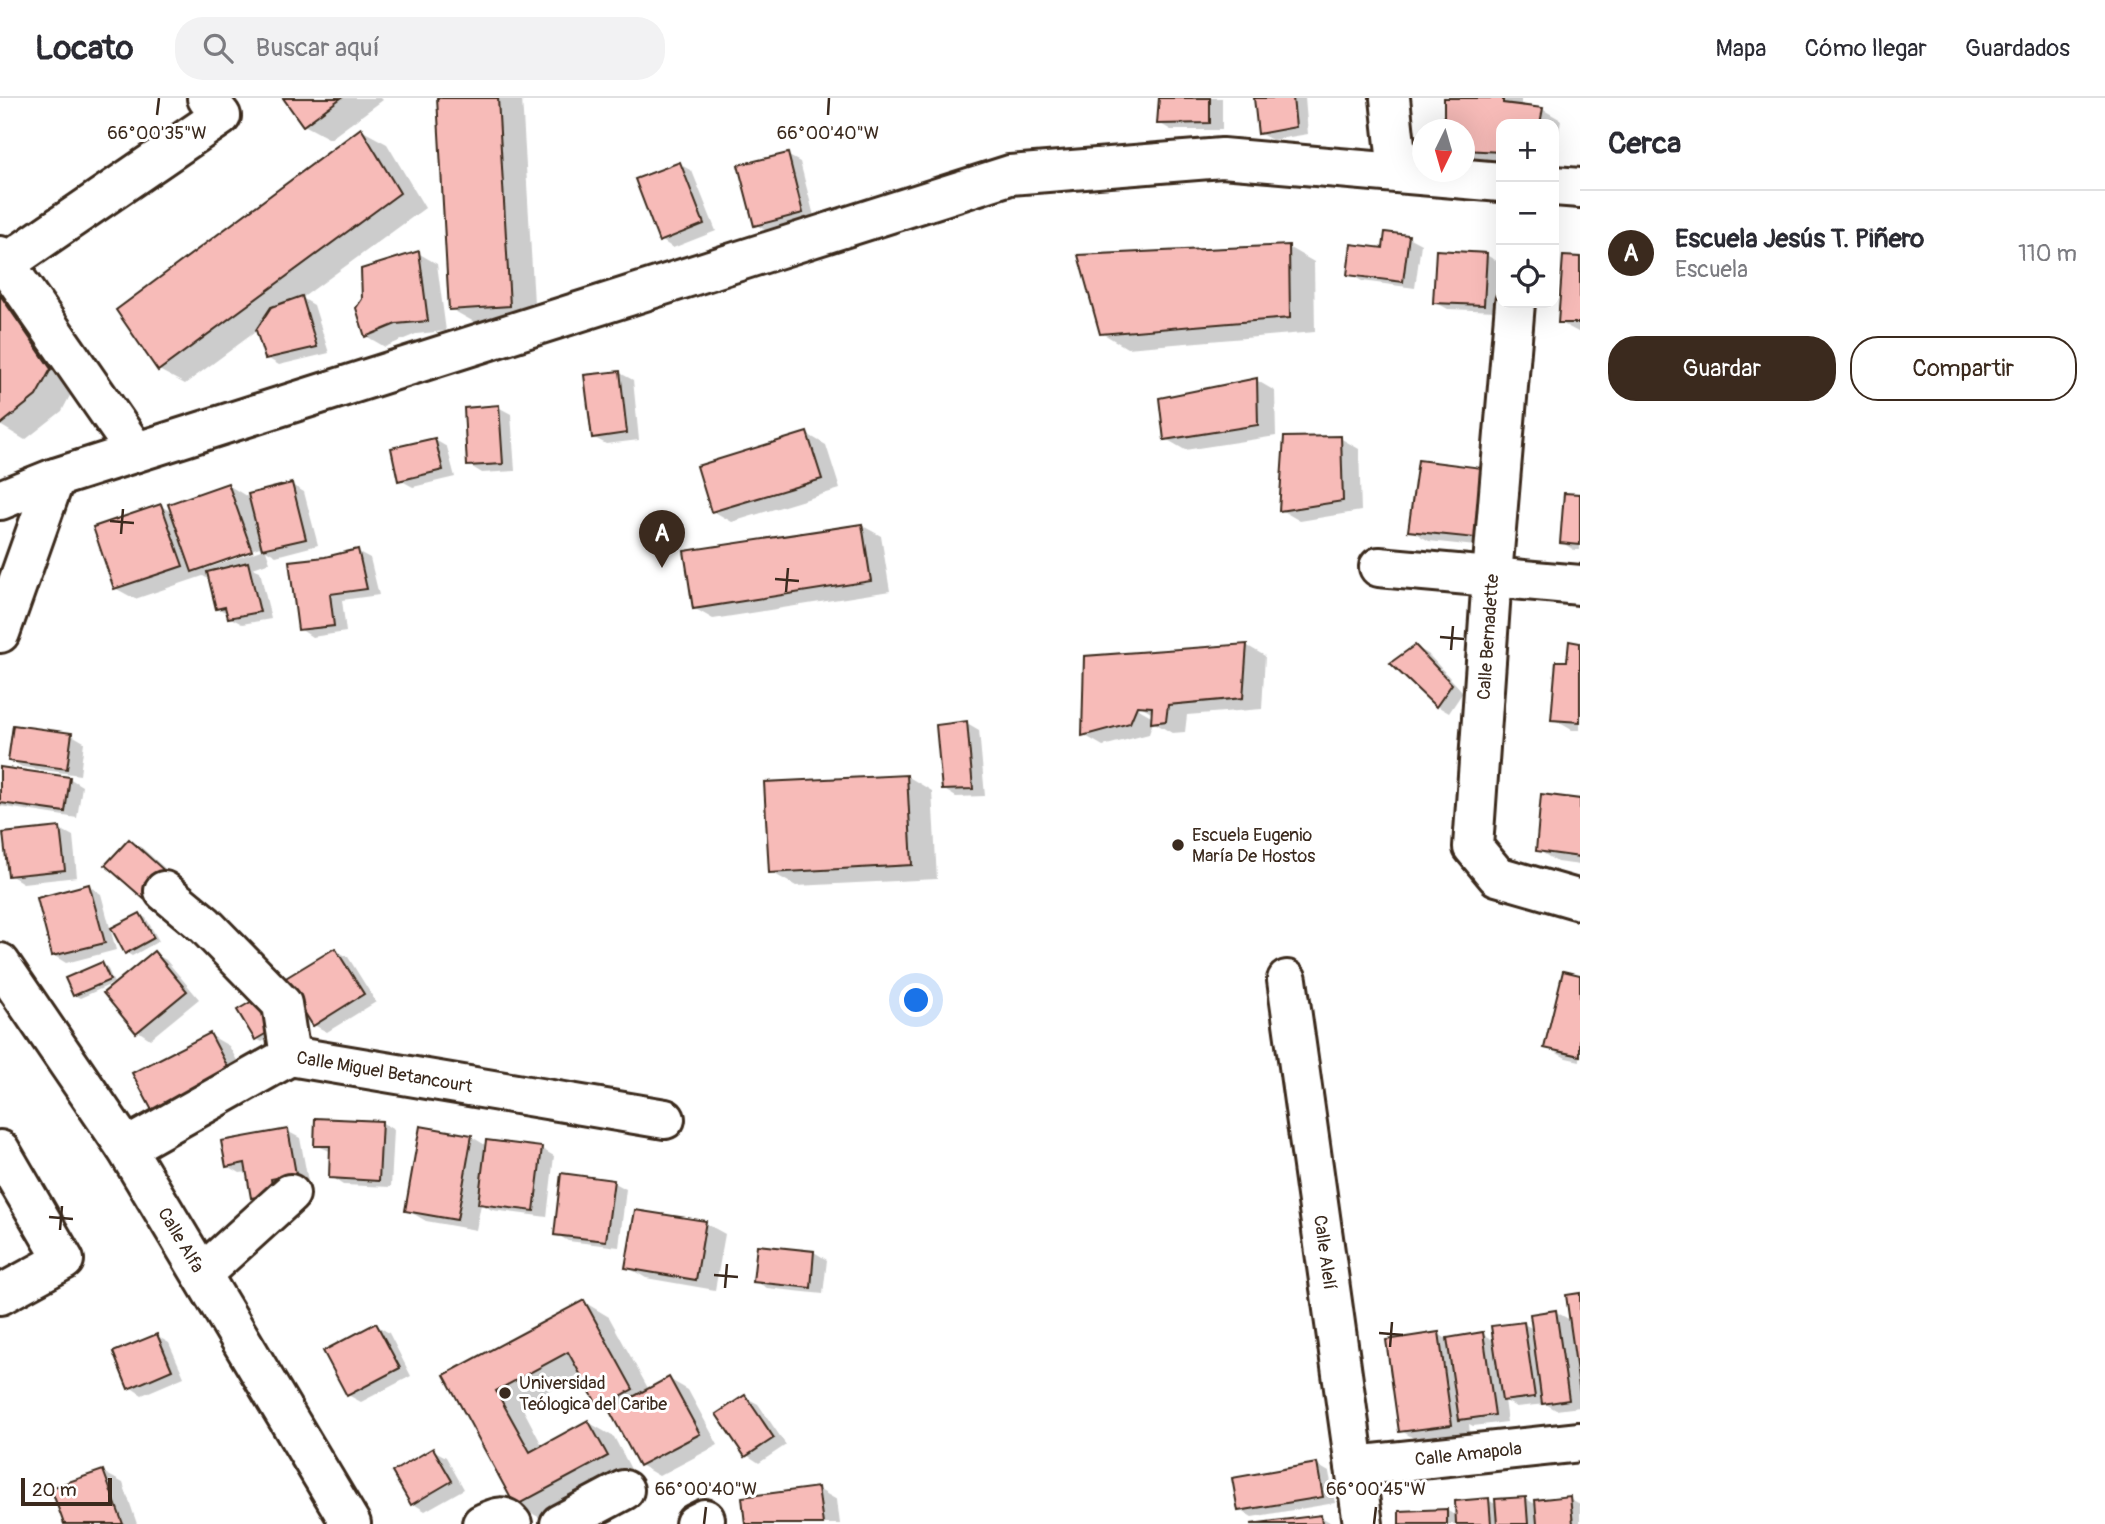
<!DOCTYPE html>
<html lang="es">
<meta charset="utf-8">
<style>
body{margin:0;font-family:Pangolin,sans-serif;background:#f2f2f3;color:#2b2b33}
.controls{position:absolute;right:21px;top:21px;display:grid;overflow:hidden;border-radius:14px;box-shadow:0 7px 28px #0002}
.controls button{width:63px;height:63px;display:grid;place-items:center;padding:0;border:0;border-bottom:2px solid #e1e1e2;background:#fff;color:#2b2b33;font:35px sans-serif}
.compass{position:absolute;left:1412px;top:21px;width:63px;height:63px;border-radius:50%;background:#fff;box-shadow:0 7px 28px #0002;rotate:185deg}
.scale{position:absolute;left:21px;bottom:18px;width:91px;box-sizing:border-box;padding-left:7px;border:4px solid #3b2a1e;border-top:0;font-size:19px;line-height:24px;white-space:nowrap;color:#3b2a1e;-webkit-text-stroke:5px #fff;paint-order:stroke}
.you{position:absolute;left:917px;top:903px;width:24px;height:24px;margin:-18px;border:5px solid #fff;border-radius:50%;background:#1a73e8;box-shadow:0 0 0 10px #1a73e833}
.badge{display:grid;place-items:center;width:46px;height:46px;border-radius:50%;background:#3b2a1e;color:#fff;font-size:23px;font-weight:700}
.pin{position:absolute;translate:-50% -58px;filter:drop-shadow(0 2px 4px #0008)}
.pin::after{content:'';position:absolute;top:37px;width:24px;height:21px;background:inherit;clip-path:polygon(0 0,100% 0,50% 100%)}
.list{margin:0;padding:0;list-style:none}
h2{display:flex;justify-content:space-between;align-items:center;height:91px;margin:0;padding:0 28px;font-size:30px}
h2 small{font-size:23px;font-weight:400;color:#7c7c81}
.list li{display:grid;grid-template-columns:46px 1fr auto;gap:21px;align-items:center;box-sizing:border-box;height:126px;padding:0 28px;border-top:2px solid #e1e1e2}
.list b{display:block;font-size:26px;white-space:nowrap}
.list p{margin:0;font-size:23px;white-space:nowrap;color:#7c7c81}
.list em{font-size:23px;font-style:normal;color:#7c7c81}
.actions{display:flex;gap:14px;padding:21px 28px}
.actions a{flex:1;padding:16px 0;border:2px solid #3b2a1e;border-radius:28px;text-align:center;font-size:24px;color:#3b2a1e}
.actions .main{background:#3b2a1e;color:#fff}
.icon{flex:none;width:38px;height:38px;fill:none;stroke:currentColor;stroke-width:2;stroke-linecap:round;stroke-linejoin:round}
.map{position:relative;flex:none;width:1580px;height:1426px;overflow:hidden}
header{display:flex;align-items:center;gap:42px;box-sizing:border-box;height:98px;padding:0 35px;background:#fff;border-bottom:2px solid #e1e1e2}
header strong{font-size:33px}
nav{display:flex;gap:38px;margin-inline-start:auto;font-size:24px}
.search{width:490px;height:63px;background:#f2f2f3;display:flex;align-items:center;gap:18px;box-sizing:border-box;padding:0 24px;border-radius:28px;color:#7c7c81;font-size:26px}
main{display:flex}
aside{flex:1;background:#fff}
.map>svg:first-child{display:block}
.shadow{fill:#0003;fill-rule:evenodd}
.building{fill:#f7bbb8;stroke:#3b2a1e;stroke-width:2}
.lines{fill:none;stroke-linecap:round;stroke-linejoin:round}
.minor-casing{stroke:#3b2a1e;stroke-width:44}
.minor{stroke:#fff;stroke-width:38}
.ticks{fill:none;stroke:#3b2a1e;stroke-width:2.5}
.poi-dot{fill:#3b2a1e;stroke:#fff;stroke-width:2.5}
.labels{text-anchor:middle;stroke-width:6;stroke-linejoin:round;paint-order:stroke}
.street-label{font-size:18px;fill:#3b2a1e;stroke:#fff}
.poi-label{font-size:18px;fill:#3b2a1e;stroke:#fff;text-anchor:start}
.ticks-label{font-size:18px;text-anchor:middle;fill:#3b2a1e;stroke:#fff;stroke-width:6;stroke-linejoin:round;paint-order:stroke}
</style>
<header>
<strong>Locato</strong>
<div class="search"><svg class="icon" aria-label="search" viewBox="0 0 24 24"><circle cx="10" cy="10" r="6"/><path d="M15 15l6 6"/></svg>Buscar aquí</div>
<nav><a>Mapa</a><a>Cómo llegar</a><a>Guardados</a></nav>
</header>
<main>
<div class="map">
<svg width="1580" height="1426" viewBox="0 0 1580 1426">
<rect width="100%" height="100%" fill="#fff"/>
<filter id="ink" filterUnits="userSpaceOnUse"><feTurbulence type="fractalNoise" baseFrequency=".0143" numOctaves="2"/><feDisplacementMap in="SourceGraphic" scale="14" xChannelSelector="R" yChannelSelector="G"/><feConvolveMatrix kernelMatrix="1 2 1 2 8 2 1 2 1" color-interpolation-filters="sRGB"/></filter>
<g filter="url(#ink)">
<g class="shadow">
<path d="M285,0H381L383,2L330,41L304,27Z"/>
<path d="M439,0H522L535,222L476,225L451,211Z"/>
<path d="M1161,0H1222V32H1171L1159,25Z"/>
<path d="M1256,0H1305L1308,36L1272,42L1259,35Z"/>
<path d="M1446,0H1521V9L1542,11L1561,22L1555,67L1554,26H1501V63L1464,61V32Z"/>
<path d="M361,32L387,46L425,110L302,200L314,207L329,255L279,267L267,260L258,232L185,286L159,272Z"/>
<path d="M787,57L800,64L815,122L768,134L755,126Z"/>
<path d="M679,66L692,73L716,133L673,150L661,142Z"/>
<path d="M1408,139L1421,146L1415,190L1362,183L1349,176Z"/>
<path d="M1288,149L1314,164L1315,234L1127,250L1102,235Z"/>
<path d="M418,155L437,166L446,233L416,236L385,249L366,238Z"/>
<path d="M1486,157L1499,164L1497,213L1448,211L1435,204Z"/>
<path d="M1580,161V235L1559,224Z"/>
<path d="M0,177L76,286L62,313L25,342L0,327Z"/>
<path d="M620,275L633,282L639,342L606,346L593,339Z"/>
<path d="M1256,282L1275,293L1276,338L1185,352L1166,341Z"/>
<path d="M498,309L511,316L515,373L482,375L469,367Z"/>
<path d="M807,336L826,347L840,391L732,424L713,413Z"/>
<path d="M1340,340L1359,351L1361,413L1300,423L1281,412Z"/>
<path d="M435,342L447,349L455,379L413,389L400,382Z"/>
<path d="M1482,372L1494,450L1429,443L1410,432Z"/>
<path d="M228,387L251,401L292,387L304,394L318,447L276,458L266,452L270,464L253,470L260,473L271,521L242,526L229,519V516L217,510L210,482L203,478L135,501L115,490L161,408L173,415ZM260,449L261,452L205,471V467Z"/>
<path d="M1580,398V452H1574L1561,444Z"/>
<path d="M861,427L881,438L890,493L713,521L694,510Z"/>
<path d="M357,453L370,460L379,497L342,502L346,534L312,539L300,531L325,461Z"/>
<path d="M1246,547L1265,558L1262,611L1187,617L1185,634L1172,635L1153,624L1149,636L1103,648L1084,637L1086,560ZM1130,602L1153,615V619L1128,605Z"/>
<path d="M1580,547V632H1572L1553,621L1569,564Z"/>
<path d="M1415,549L1428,556L1463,594L1449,615L1437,608Z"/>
<path d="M967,625L979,632L985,698L956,699L943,691Z"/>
<path d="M14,629L72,637L84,644L80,677L22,669L10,662Z"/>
<path d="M0,671L69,680L82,688L77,720L0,708Z"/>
<path d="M907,678L932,693L937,781L796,788L771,774Z"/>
<path d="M1580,703V767L1557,764L1538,752Z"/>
<path d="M60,731L73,738L77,779L23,785L10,777Z"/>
<path d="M129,743L142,750L179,783L157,807L145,800Z"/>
<path d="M89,788L101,796L116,852L66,865L53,857Z"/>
<path d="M140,817L146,820L159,843L132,858L127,855Z"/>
<path d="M335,852L348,859L376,904L327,934L314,927Z"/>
<path d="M154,855L166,862L199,901L150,941L138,933Z"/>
<path d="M102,866L107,869L114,885L80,900L74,897Z"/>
<path d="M1580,879V963L1566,960L1546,949Z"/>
<path d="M259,907L277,936L262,944L257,941L239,913Z"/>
<path d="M210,937L229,948L252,990L135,976Z"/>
<path d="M381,1024L394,1032L391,1089L343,1087L331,1079L332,1054L316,1047Z"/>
<path d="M422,1030L472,1039L487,1048L542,1051L554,1058L547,1119L492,1112L481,1106L476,1132L426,1123L407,1112Z"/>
<path d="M287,1033L300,1040L308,1083L283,1088L265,1106L253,1099L248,1074L240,1075L228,1068Z"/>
<path d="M613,1084L626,1091L619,1149L568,1143L556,1136Z"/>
<path d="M705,1125L725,1136L715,1192L646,1180L627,1169Z"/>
<path d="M759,1148L814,1154L827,1162L823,1196L767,1190L755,1183Z"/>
<path d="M1580,1197V1309L1556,1312L1546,1306L1516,1309L1504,1302L1507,1324L1473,1328L1469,1326L1470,1337L1420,1344L1400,1332L1438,1236L1447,1241L1482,1236L1495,1243L1523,1226L1534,1231L1556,1214L1572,1223Z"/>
<path d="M584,1204L609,1219L649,1292L669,1281L688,1292L718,1347L659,1378L640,1367L612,1315L600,1308L582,1275L521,1307L543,1349L588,1324L614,1339L632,1373L542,1421L517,1407L446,1278Z"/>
<path d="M376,1227L389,1235L411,1278L361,1304L348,1297Z"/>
<path d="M157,1238L169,1245L184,1279L142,1297L130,1289Z"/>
<path d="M745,1299L758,1306L786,1347L759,1365L747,1357Z"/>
<path d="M433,1352L446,1359L464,1391L425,1413L412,1405Z"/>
<path d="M1317,1367L1329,1374L1335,1405L1252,1419L1240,1412Z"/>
<path d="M103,1374L123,1385L137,1426H66Z"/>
<path d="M818,1391L837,1402L840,1426H747Z"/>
<path d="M1569,1400L1580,1406V1426H1401L1446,1412L1458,1419L1488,1402L1497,1407L1526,1401L1537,1407Z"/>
<path d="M1321,1419L1333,1426H1263Z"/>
</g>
<g class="building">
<path d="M283,0H341L303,28Z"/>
<path d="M437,0H498L510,208L449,212Z"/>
<path d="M1159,0H1210V25L1157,26Z"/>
<path d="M1254,0H1293L1296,29L1258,36Z"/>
<path d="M1444,0H1503V5L1543,10L1540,26H1501V54L1464,52V32H1444Z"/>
<path d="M361,30L400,95L158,273L116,212Z"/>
<path d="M788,55L803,115L754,128L738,67Z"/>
<path d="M680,64L704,126L659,144L635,81Z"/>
<path d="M1385,134L1409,137L1403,184L1347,177L1351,146L1383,150Z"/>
<path d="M1289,147L1290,220L1100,236L1078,157Z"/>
<path d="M1436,152L1487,155L1484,207L1433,205Z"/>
<path d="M419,153L428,223L396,226L365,239L356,210L362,201L361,171Z"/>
<path d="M1563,158L1580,159V225H1558Z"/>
<path d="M0,197L51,271L36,298L0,327Z"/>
<path d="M302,198L317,249L265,261L256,232L271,209Z"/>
<path d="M620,273L627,335L592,340L584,277Z"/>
<path d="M1257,280L1258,327L1164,342L1159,300Z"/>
<path d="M499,307L503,366L467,368L464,310Z"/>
<path d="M807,334L822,381L711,414L697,368Z"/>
<path d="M1341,338L1343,403L1279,413L1284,339Z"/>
<path d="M435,340L443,372L398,383L391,350Z"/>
<path d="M1418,362L1482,370L1475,440L1408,433Z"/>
<path d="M228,385L252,453L192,474L168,406Z"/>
<path d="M292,385L306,441L262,451L248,396Z"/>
<path d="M1564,395L1580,396V447L1560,445Z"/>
<path d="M161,406L183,468L114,491L93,429Z"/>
<path d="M862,426L871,483L693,511L684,453Z"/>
<path d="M358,451L367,491L330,496L334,528L298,532L289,463L325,459Z"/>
<path d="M248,464L260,514L228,520L225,509L216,511L207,474Z"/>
<path d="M1569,543L1580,545V624L1551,622L1556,563H1567Z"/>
<path d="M1247,546L1243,600L1168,607L1166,623L1151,625L1152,609L1137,608L1130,625L1082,638L1084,558Z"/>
<path d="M1415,547L1452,586L1436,609L1390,565Z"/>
<path d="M967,623L973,691L942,692L936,627Z"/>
<path d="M13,627L72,635L67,671L8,663Z"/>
<path d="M0,669L70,679L65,714L0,705Z"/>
<path d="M907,677L912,767L769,775L764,684Z"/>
<path d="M1541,696L1580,701V759L1536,753Z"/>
<path d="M60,729L65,772L8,778L3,735Z"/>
<path d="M129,741L167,775L144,801L105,767Z"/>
<path d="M89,786L105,845L52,858L37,800Z"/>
<path d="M140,815L154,840L125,856L111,830Z"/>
<path d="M335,850L364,896L313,928L284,881Z"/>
<path d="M154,853L187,893L136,935L103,895Z"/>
<path d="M102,864L110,882L73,898L65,880Z"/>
<path d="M1563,873L1580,877V958L1544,950Z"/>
<path d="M254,902L272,932L255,942L237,912Z"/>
<path d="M210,935L233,979L156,1020L132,975Z"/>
<path d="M315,1020L382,1023L379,1083L329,1080L330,1048H314Z"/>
<path d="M420,1028L472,1037L457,1122L405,1113Z"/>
<path d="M288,1031L296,1076L271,1081L273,1096L251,1100L245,1065L226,1069L221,1043Z"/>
<path d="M486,1042L542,1049L534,1113L478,1106Z"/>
<path d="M561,1075L614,1082L606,1143L554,1137Z"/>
<path d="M635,1112L706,1123L696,1182L625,1170Z"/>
<path d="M757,1147L814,1153L811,1190L753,1184Z"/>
<path d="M1580,1195V1295L1566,1197Z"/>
<path d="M584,1202L633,1291L599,1310L568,1254L496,1293L530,1354L588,1322L608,1358L515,1408L444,1277Z"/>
<path d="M1556,1212L1569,1302L1542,1306L1530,1216Z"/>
<path d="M1524,1224L1535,1299L1502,1303L1491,1228Z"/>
<path d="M376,1225L400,1270L347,1298L323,1253Z"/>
<path d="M1439,1234L1452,1327L1399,1334L1386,1242Z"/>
<path d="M1483,1234L1495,1317L1459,1322L1447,1240Z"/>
<path d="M157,1236L172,1272L128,1291L113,1254Z"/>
<path d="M669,1279L700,1336L639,1368L609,1312Z"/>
<path d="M745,1297L774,1340L745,1359L716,1316Z"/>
<path d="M433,1350L452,1383L411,1407L392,1374Z"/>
<path d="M1317,1365L1323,1399L1238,1413L1232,1380Z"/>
<path d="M103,1372L123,1426H64L51,1390Z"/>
<path d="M818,1389L823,1426H745L742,1399Z"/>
<path d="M1570,1398L1573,1426H1537L1535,1402Z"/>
<path d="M1526,1399L1528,1426H1497L1495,1401Z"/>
<path d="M1489,1400L1491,1426H1456L1455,1403Z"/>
<path d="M1447,1411V1426H1399V1413Z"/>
<path d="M1321,1417L1322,1426H1251Z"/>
</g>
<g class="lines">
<defs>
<g id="minor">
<path d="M1390,0L1398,75"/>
<path d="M1554,88L1580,90"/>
<path d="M0,158L136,354"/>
<path d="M5,166L221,18L207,0"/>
<path d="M1515,205L1492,478L1473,749L1497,778L1580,802"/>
<path d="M0,402L55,380L1010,77L1222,60L1501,84"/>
<path d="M1379,469L1580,487"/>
<path d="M0,535L55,380"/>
<path d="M164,793L205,827L282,906L290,958"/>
<path id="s1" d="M0,865L126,1050L351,1426"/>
<path id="s2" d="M1287,882L1363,1426"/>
<path id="s3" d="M126,1050L290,958L665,1021"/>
<path d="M0,1052L64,1162L0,1197"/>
<path d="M202,1176L290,1096"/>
<path id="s4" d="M1355,1368L1580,1344"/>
<path d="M482,1426C494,1421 502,1414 512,1426"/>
<path d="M560,1426L624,1392"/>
<path d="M695,1426L705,1421"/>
</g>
</defs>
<use href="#minor" class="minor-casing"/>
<use href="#minor" class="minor"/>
</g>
</g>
<path class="ticks" d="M157,17L159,0M828,17L829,0M110,423L134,425M121,436L123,411M775,481L799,483M786,494L788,470M1440,539L1464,541M1451,552L1453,528M49,1119L73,1121M60,1132L62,1108M714,1177L738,1179M725,1190L727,1166M1379,1235L1403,1237M1390,1249L1392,1224M704,1426L706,1409M1374,1426L1376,1409"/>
<g class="poi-dot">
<circle cx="1178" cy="747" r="7"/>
<circle cx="505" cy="1295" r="7"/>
</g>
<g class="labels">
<g class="street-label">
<text transform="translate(1488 539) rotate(-86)" y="6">Calle Bernadette</text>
<text dy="6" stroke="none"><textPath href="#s3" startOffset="284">Calle Miguel Betancourt</textPath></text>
<text dy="6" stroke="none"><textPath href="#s1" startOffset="331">Calle Alfa</textPath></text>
<text dy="6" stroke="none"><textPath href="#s2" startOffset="275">Calle Alelí</textPath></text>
<text dy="6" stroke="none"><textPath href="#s4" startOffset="114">Calle Amapola</textPath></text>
</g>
<g class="poi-label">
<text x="1192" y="743">Escuela Eugenio<tspan x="1192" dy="21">María De Hostos</tspan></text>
<text x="519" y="1291">Universidad<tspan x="519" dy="21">Teólogica del Caribe</tspan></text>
</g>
</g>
<g class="ticks-label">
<text x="157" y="41">66°00'35"W</text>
<text x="828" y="41">66°00'40"W</text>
<text x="706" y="1397">66°00'40"W</text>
<text x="1376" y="1397">66°00'45"W</text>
</g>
</svg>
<div class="controls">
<button>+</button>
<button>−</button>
<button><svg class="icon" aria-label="locate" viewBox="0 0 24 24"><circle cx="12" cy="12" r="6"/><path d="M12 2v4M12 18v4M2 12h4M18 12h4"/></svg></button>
</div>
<svg class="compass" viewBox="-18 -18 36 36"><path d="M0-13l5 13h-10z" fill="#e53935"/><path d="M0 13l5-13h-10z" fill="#7c7c81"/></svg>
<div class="scale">20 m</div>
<div class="you"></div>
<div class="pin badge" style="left:662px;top:470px">A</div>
</div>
<aside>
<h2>Cerca<small></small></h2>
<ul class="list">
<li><span class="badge">A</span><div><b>Escuela Jesús T. Piñero</b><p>Escuela</p></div><em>110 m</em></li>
</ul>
<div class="actions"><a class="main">Guardar</a><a>Compartir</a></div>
</aside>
</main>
